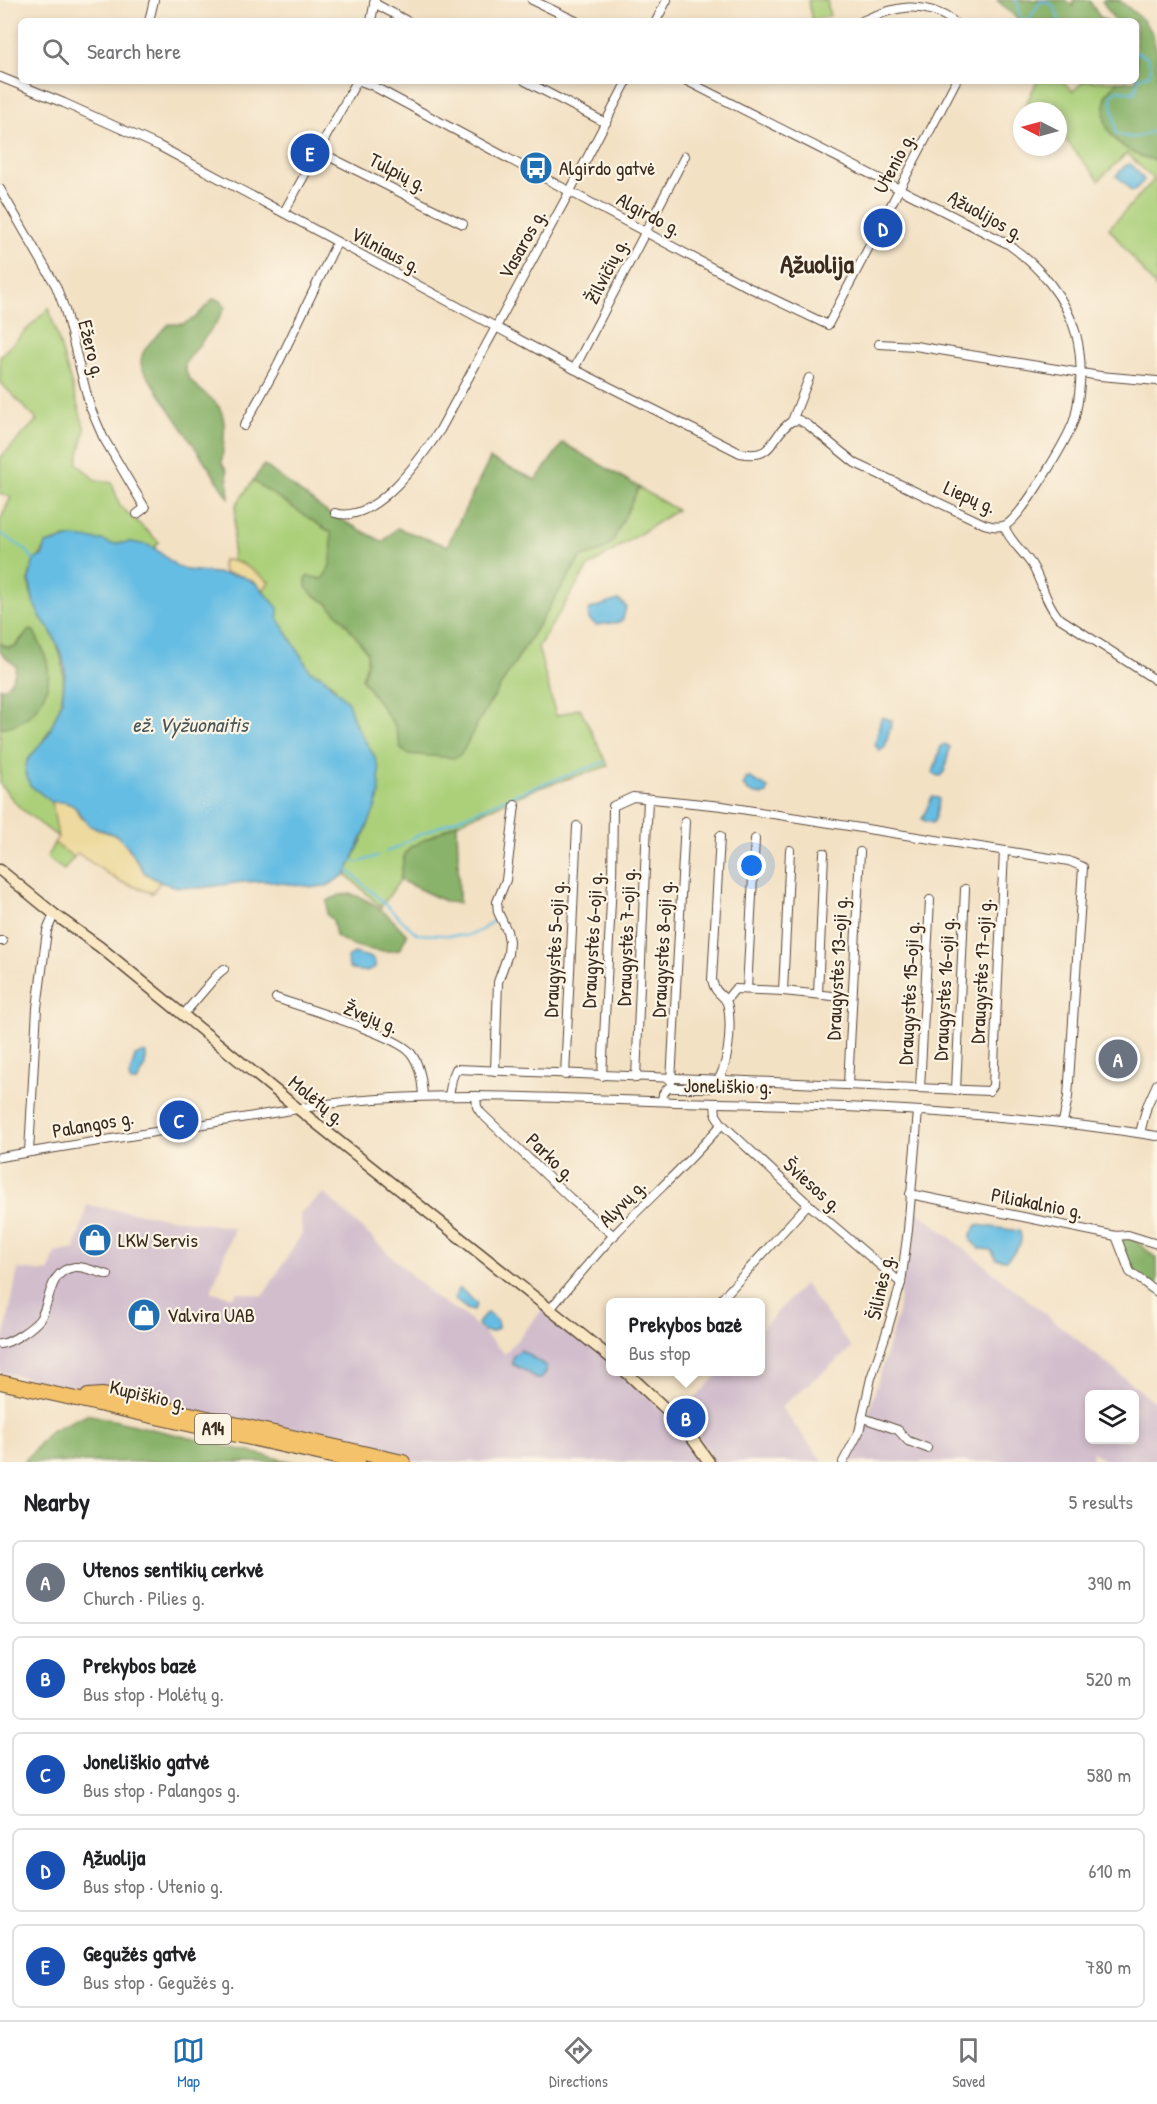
<!DOCTYPE html>
<meta charset="utf-8">
<style>
body{margin:0;font-family:"Patrick Hand",sans-serif;background:#f6f6f6;color:#202124}
.controls{position:absolute;right:18px;bottom:18px;display:grid;overflow:hidden;border-radius:9px;box-shadow:0 3px 9px #0003}
.controls button{width:54px;height:54px;display:grid;place-items:center;padding:0;border:0;border-bottom:2px solid #e0e0e0;background:#fff;color:#202124;font:30px sans-serif}
.compass{position:absolute;left:1013px;top:102px;width:54px;height:54px;border-radius:50%;background:#fff;box-shadow:0 3px 9px #0003;rotate:276deg}
.you{position:absolute;left:752px;top:866px;width:21px;height:21px;margin:-15px;border:4px solid #fff;border-radius:50%;background:#1a73e8;box-shadow:0 0 0 9px #1a73e833}
.badge{display:grid;place-items:center;width:39px;height:39px;border-radius:50%;background:#1f6fb2;color:#fff;font-size:20px;font-weight:700}
.pin{position:absolute;translate:-50% -50%;border:3px solid #fff;box-shadow:0 2px 6px #0006}
.popup{position:absolute;left:606px;top:1298px;width:159px;height:78px;box-sizing:border-box;display:grid;place-content:center;border-radius:9px;background:#fff;filter:drop-shadow(0 2px 4px #0005);font-size:20px;white-space:nowrap;color:#757577}
.popup b{font-size:22px;color:#202124}
.popup::after{content:'';position:absolute;left:50%;top:100%;margin-left:-12px;border:12px solid transparent;border-top-color:#fff}
.list{margin:0;padding:0;list-style:none}
h2{display:flex;justify-content:space-between;align-items:center;height:78px;margin:0;padding:0 24px;font-size:26px}
h2 small{font-size:20px;font-weight:400;color:#757577}
.list li{display:grid;grid-template-columns:39px 1fr auto;gap:18px;align-items:center;box-sizing:border-box;height:84px;margin:0 12px 12px;padding:0 12px;border:2px solid #e0e0e0;border-radius:9px}
.list b{display:block;font-size:22px;white-space:nowrap}
.list p{margin:0;font-size:20px;white-space:nowrap;color:#757577}
.list em{font-size:20px;font-style:normal;color:#757577}
.icon{flex:none;width:33px;height:33px;fill:none;stroke:currentColor;stroke-width:2;stroke-linecap:round;stroke-linejoin:round}
.map{position:relative;flex:none;width:1157px;height:1462px;overflow:hidden}
.search{position:absolute;background:#fff;box-shadow:0 3px 9px #0003;left:18px;right:18px;top:18px;height:66px;display:flex;align-items:center;gap:15px;box-sizing:border-box;padding:0 21px;border-radius:9px;color:#757577;font-size:22px}
.sheet{height:558px;background:#fff}
nav{display:flex;justify-content:space-around;align-items:center;box-sizing:border-box;height:84px;border-top:2px solid #e0e0e0;background:#fff;font-size:16px;color:#757577}
nav a{display:grid;justify-items:center;gap:3px}
nav .on{color:#1f6fb2}
.map>svg:first-child{display:block}
.industrial{fill:#d1bdcc;fill-rule:evenodd}
.green{fill:#acd07a;stroke:#747d4c;stroke-width:1.5}
.forest{fill:#89b26a;stroke:#626e44;stroke-width:1.5}
.sand{fill:#eeda9e;stroke:#94825e;stroke-width:1.5}
.water{fill:#66bde3;stroke:#507480;stroke-width:1.5}
.lines{fill:none;stroke-linecap:round;stroke-linejoin:round}
.stream{stroke:#66bde3;stroke-width:2}
.street-casing{stroke:#574537;stroke-width:10}
.secondary-casing{stroke:#574537;stroke-width:13}
.highway-casing{stroke:#574537;stroke-width:16}
.street{stroke:#fff;stroke-width:8}
.secondary{stroke:#fae7c3;stroke-width:10}
.highway{stroke:#f3c26a;stroke-width:14}
.labels{text-anchor:middle;stroke-width:4.5;stroke-linejoin:round;paint-order:stroke}
.shield{fill:#fcf5e5;stroke:#75675a;stroke-width:1.5}
.shield-label{font-size:18px;font-weight:bold;fill:#3b2a1e}
.street-label{font-size:20px;fill:#3b2a1e;stroke:#fcf5e5}
.poi-label{font-size:20px;fill:#3b2a1e;stroke:#fcf5e5;text-anchor:start}
.water-label{font-size:21px;font-style:italic;fill:#485659;stroke:#fcf5e5}
.district-label{font-size:26px;font-weight:bold;fill:#3b2a1e;stroke:#fcf5e5}
</style>
<div class="map">
<svg width="1157" height="1462" viewBox="0 0 1157 1462">
<rect width="100%" height="100%" fill="#fcf5e5"/>
<filter id="ink" filterUnits="userSpaceOnUse"><feTurbulence type="fractalNoise" baseFrequency=".0167" numOctaves="2"/><feDisplacementMap in="SourceGraphic" scale="12" xChannelSelector="R" yChannelSelector="G"/><feConvolveMatrix kernelMatrix="1 2 1 2 8 2 1 2 1" color-interpolation-filters="sRGB"/></filter>
<filter id="wash" filterUnits="userSpaceOnUse"><feTurbulence type="fractalNoise" baseFrequency=".008" numOctaves="4" result="noise"/><feDisplacementMap in="SourceGraphic" scale="24" xChannelSelector="R" yChannelSelector="G"/><feGaussianBlur stdDeviation="1.35" result="paint"/><feColorMatrix in="noise" values="0 0 0 0 0 0 0 0 0 0 0 0 0 0 0 0 0 1.4 0 .05"/><feComposite in="paint" operator="in"/></filter>
<g filter="url(#wash)">
<rect width="100%" height="100%" fill="#f3e1c4"/>
<g class="industrial">
<path d="M324,1193L436,1298L466,1316L505,1354L544,1308L611,1362V1372H622L670,1418L697,1452L701,1462H415L114,1394L85,1391L0,1372V1358L18,1269L49,1272L55,1253L75,1249L87,1205L234,1228L211,1292L234,1297L237,1292L263,1296L302,1233L300,1213Z"/>
<path d="M911,1206L1157,1404V1462H1106L1093,1452L1091,1462H849L864,1428L898,1313ZM1090,1394H1134V1440H1090Z"/>
<path d="M804,1284L852,1348L781,1407L823,1462H714L695,1430L680,1414L720,1372H761V1329Z"/>
</g>
<g class="green">
<path d="M808,0H827L830,16L812,20Z"/>
<path d="M1037,81H1062L1073,91L1084,81H1118L1106,95C1105,104 1103,117 1106,125C1113,143 1136,158 1155,160L1157,158V289L1109,228L1154,180L1127,153L1099,180L1064,138L1058,141V111H1023Z"/>
<path d="M49,308L85,430L77,463L95,480L112,483L120,506L159,542L154,548L131,542L112,544L101,540L65,538L46,544C42,558 29,563 29,579C29,601 43,617 52,634C76,681 60,724 27,761L30,785L52,802L58,837L20,808L0,784V727H5L24,635L15,646L8,648L0,643V521L11,497L0,494V458L37,420L0,382V356Z"/>
<path d="M563,443L677,510L588,567L538,647L556,716L580,708L608,766L535,789L457,823L459,903L447,902L400,880L381,907L346,874L364,836L380,793L363,739L352,716L334,686L322,676L310,671L278,618V608L263,590L269,582L241,563L232,560L236,505L264,465L328,513L383,542L397,528L447,546L490,459L536,480Z"/>
<path d="M54,843L74,857L64,870L47,858Z"/>
</g>
<g class="forest">
<path d="M997,0H1065L1073,6V0H1089L1101,19L1108,21H1020Z"/>
<path d="M1105,0H1119L1142,19L1152,32L1157,53V158L1155,160C1136,158 1113,143 1106,125C1103,117 1105,104 1106,95L1118,81H1136V21H1115L1102,1Z"/>
<path d="M213,299L219,300L225,307L217,322L185,363C183,383 209,393 219,407C229,424 222,446 222,464L227,471L229,498L142,368C136,350 158,336 169,324H183L195,318Z"/>
<path d="M563,443L639,487L613,541L604,550L580,558L480,719L462,753L455,758L408,754L401,749L395,726L362,679L367,663V652L344,621L326,602L313,595L306,587V578L308,576L322,579C334,566 332,549 331,533L253,481L264,465L328,513L383,542L397,528L447,546L490,459L536,480Z"/>
<path d="M29,630L34,631C38,641 45,652 47,662C55,692 31,727 0,727V687L4,689C12,683 15,675 16,666L0,652V643L8,648L16,646Z"/>
<path d="M457,823L459,903L447,902L400,880L404,856L410,847Z"/>
<path d="M350,894C375,900 390,917 407,935L399,950C380,954 352,948 336,936L333,920L327,915V901L340,895Z"/>
<path d="M1128,1235L1157,1258V1292L1130,1272L1116,1236Z"/>
<path d="M87,1414L293,1462H24L50,1431Z"/>
</g>
<g class="sand">
<path d="M223,560C241,560 255,572 269,582L263,590C252,579 240,575 225,573L222,567Z"/>
<path d="M52,802H65L74,806L82,819L100,830L118,836L128,847L145,873L160,882L152,893L119,881L77,853L74,857L54,843L58,837Z"/>
</g>
<g class="water">
<path d="M1130,164L1133,166L1144,180L1134,191L1130,190L1125,183L1116,176L1125,166Z"/>
<path d="M73,537L101,540L112,544L131,542L147,545L154,548L178,567L187,570L242,576L257,584L278,608V618L310,671L322,676L348,702L355,724L375,757L379,769L380,793L374,811L346,874L327,886L314,887L264,881L243,882L200,888L178,887L160,882L145,873L128,847L118,836L90,826L74,806L65,802H52L30,785L25,771L27,761L48,735L62,701L64,684L65,668L62,656L52,633L40,616L34,604L29,579L34,560L43,555L46,544Z"/>
<path d="M618,600L622,602L626,607L623,619L620,622L596,625L589,619L588,611L590,609Z"/>
<path d="M883,717L892,721L885,747L880,751L875,745L881,718Z"/>
<path d="M945,744L950,747L944,772L940,776L935,775L933,773L941,746Z"/>
<path d="M747,778H750L768,788L767,794C758,796 748,793 743,785Z"/>
<path d="M932,797L938,798L939,800L935,820L932,823L925,821L922,819Z"/>
<path d="M354,953L372,958L375,962V967C368,973 357,972 349,968L348,958Z"/>
<path d="M142,1053H146C147,1062 142,1074 137,1082H131L129,1078L135,1056Z"/>
<path d="M977,1225L1019,1231C1026,1243 1014,1252 1006,1260L996,1259L991,1250L980,1249L971,1241V1234Z"/>
<path d="M458,1289H461L477,1304L473,1311L467,1309L454,1299Z"/>
<path d="M487,1313C493,1316 499,1322 498,1328L492,1332L483,1331L478,1324L484,1315Z"/>
<path d="M521,1350L546,1366V1372L541,1379H536L528,1372L512,1364L513,1356Z"/>
</g>
<g class="lines">
<g class="stream">
<path d="M1015,0L1018,2L1019,17L1025,21"/>
<path d="M1028,21L1040,2C1054,0 1056,9 1059,21"/>
<path d="M1136,52L1147,57L1151,67L1150,74L1138,78L1135,93L1119,90L1111,94L1116,133C1131,141 1143,137 1157,128"/>
<path d="M1072,81H1073"/>
<path d="M0,533L25,549L34,560"/>
<path d="M386,852L399,847L412,838L524,791L605,762"/>
<path d="M351,861L359,862L378,856"/>
<path d="M348,870L417,934L466,936L480,931L494,920"/>
</g>
</g>
</g>
<g filter="url(#ink)">
<g class="lines">
<defs>
<g id="street">
<path d="M532,0L576,21"/>
<path d="M374,3L407,21"/>
<path d="M149,21L154,0"/>
<path d="M371,21L375,0"/>
<path d="M656,21L667,0"/>
<path d="M862,21C895,6 923,0 953,21"/>
<path d="M0,77L64,103L159,146L574,369L740,453C776,460 769,436 792,421L809,378"/>
<path d="M360,81L371,85L748,287L828,325L956,81"/>
<path d="M525,81L606,123"/>
<path d="M687,81L1008,244C1039,266 1066,297 1076,334C1083,360 1081,390 1075,417C1070,436 1022,516 1006,525C998,528 991,526 984,524L855,463L808,425L799,420L792,421"/>
<path d="M318,151L463,224"/>
<path d="M0,189L56,286L65,310L90,407L103,437L145,508L137,514"/>
<path d="M284,212L357,81"/>
<path d="M879,344L915,346L1100,376L1157,381"/>
<path d="M574,369L685,156"/>
<path d="M244,426L277,366L337,242"/>
<path d="M335,513C375,525 421,458 440,430L570,191L627,81"/>
<path d="M1004,526C1010,542 1023,551 1032,565C1042,582 1045,602 1058,617L1157,681"/>
<path d="M0,941H3"/>
<path d="M747,989L755,839"/>
<path d="M783,991L790,850"/>
<path d="M818,994L824,853"/>
<path d="M276,998C302,1007 395,1035 410,1052C420,1064 422,1081 423,1096"/>
<path d="M726,1000L735,989L783,991L852,998"/>
<path d="M183,1015L218,974L224,969"/>
<path d="M495,1071L498,982L508,954L509,941L507,931L498,912L497,902L506,880L515,805"/>
<path d="M565,1075L577,826"/>
<path d="M602,1076L612,882L613,806L633,797L722,806L1069,861L1083,867L1068,1097L1063,1122"/>
<path d="M636,1078L648,799"/>
<path d="M671,1082L685,821"/>
<path d="M848,1085L860,852"/>
<path d="M920,1088L930,900"/>
<path d="M956,1090L965,889"/>
<path d="M449,1096L452,1079L456,1069L989,1091L993,1086L1004,851"/>
<path d="M476,1096L477,1107L481,1113L570,1198L614,1236"/>
<path d="M662,1101L663,1094L668,1088H710C729,1079 733,1021 727,1003C723,993 716,996 712,980L720,836"/>
<path d="M715,1103L716,1115L722,1124L808,1204L901,1283"/>
<path d="M1140,1133L1147,1106L1157,1084"/>
<path d="M29,1152L37,1008L47,931L54,914"/>
<path d="M0,1157L328,1104C377,1097 426,1096 476,1096C556,1097 636,1101 717,1103C864,1106 1011,1113 1157,1136"/>
<path d="M910,1194L1116,1236L1128,1235L1157,1244"/>
<path d="M1116,1236L1130,1272L1157,1292"/>
<path d="M719,1302L808,1204"/>
<path d="M550,1309C572,1284 593,1257 616,1233C651,1196 689,1163 722,1124"/>
<path d="M0,1344C11,1343 33,1328 40,1319C51,1302 48,1270 75,1267C85,1266 99,1273 108,1275"/>
<path d="M863,1418L898,1430L908,1441L927,1448"/>
<path d="M843,1462L859,1432L871,1378L887,1331L901,1283L908,1230L918,1111"/>
</g>
<g id="secondary">
<path d="M0,870L54,914L100,947L297,1108L611,1358"/>
<path d="M626,1372L681,1423L709,1462"/>
</g>
<g id="highway">
<path d="M0,1382L358,1462"/>
<path d="M88,1396L102,1395L119,1398L403,1462"/>
</g>
</defs>
<use href="#street" class="street-casing"/>
<use href="#secondary" class="secondary-casing"/>
<use href="#highway" class="highway-casing"/>
<use href="#street" class="street"/>
<use href="#secondary" class="secondary"/>
<use href="#highway" class="highway"/>
</g>
</g>
<defs>
<symbol id="bus-disc" viewBox="-11 -11 22 22"><circle r="9.5" fill="#1f6fb2" stroke="#fcf5e5"/><path d="M-5-6H5V4H4V6H2V4H-2V6H-4V4H-5ZM-3.5-4V0h7V-4ZM-3.5 1.2v1.5H-2V1.2ZM2 1.2v1.5H3.5V1.2Z" fill="#fff"/></symbol>
<symbol id="shop-disc" viewBox="-11 -11 22 22"><circle r="9.5" fill="#1f6fb2" stroke="#fcf5e5"/><path d="M-5-2.5h2.3a2.7 3.5 0 0 1 5.4 0H5L5.5 6h-11ZM-1.5-2.5h3a1.5 2.3 0 0 0-3 0Z" fill="#fff"/></symbol>
</defs>
<g fill-rule="evenodd">
<use href="#bus-disc" x="517" y="149" width="38" height="38"/>
<use href="#shop-disc" x="76" y="1221" width="38" height="38"/>
<use href="#shop-disc" x="125" y="1296" width="38" height="38"/>
</g>
<g class="labels">
<rect class="shield" x="195" y="1414" width="36" height="30" rx="4.5"/>
<g class="shield-label">
<text x="213" y="1435">A14</text>
</g>
<g class="street-label">
<text transform="translate(894 163) rotate(-62)" y="7">Utenio g.</text>
<text transform="translate(398 172) rotate(27)" y="7">Tulpių g.</text>
<text transform="translate(649 214) rotate(28)" y="7">Algirdo g.</text>
<text transform="translate(986 215) rotate(29)" y="7">Ąžuolijos g.</text>
<text transform="translate(522 244) rotate(-61)" y="7">Vasaros g.</text>
<text transform="translate(386 250) rotate(28)" y="7">Vilniaus g.</text>
<text transform="translate(606 271) rotate(-63)" y="7">Žilvičių g.</text>
<text transform="translate(92 349) rotate(76)" y="7">Ežero g.</text>
<text transform="translate(970 497) rotate(23)" y="7">Liepų g.</text>
<text transform="translate(626 937) rotate(-88)" y="7">Draugystės 7-oji g.</text>
<text transform="translate(592 940) rotate(-87)" y="7">Draugystės 6-oji g.</text>
<text transform="translate(554 949) rotate(-87)" y="7">Draugystės 5-oji g.</text>
<text transform="translate(662 949) rotate(-87)" y="7">Draugystės 8-oji g.</text>
<text transform="translate(837 968) rotate(-87)" y="7">Draugystės 13-oji g.</text>
<text transform="translate(981 971) rotate(-87)" y="7">Draugystės 17-oji g.</text>
<text transform="translate(944 989) rotate(-87)" y="7">Draugystės 16-oji g.</text>
<text transform="translate(909 993) rotate(-87)" y="7">Draugystės 15-oji g.</text>
<text transform="translate(371 1017) rotate(22)" y="7">Žvejų g.</text>
<text transform="translate(728 1086) rotate(1)" y="7">Joneliškio g.</text>
<text transform="translate(317 1100) rotate(39)" y="7">Molėtų g.</text>
<text transform="translate(93 1124) rotate(-10)" y="7">Palangos g.</text>
<text transform="translate(551 1157) rotate(44)" y="7">Parko g.</text>
<text transform="translate(813 1185) rotate(42)" y="7">Šviesos g.</text>
<text transform="translate(622 1203) rotate(-46)" y="7">Alyvų g.</text>
<text transform="translate(1037 1203) rotate(11)" y="7">Piliakalnio g.</text>
<text transform="translate(880 1287) rotate(-78)" y="7">Šilinės g.</text>
<text transform="translate(148 1395) rotate(13)" y="7">Kupiškio g.</text>
</g>
<g class="poi-label">
<text x="559" y="175">Algirdo gatvė</text>
<text x="118" y="1247">LKW Servis</text>
<text x="167" y="1322">Valvira UAB</text>
</g>
<g class="water-label">
<text x="190" y="732">ež. Vyžuonaitis</text>
</g>
<g class="district-label">
<text x="817" y="273">Ąžuolija</text>
</g>
</g>
</svg>
<div class="controls">
<button><svg class="icon" aria-label="layers" viewBox="0 0 24 24"><path d="M12 4l9 5-9 5-9-5zM3 14l9 5 9-5"/></svg></button>
</div>
<svg class="compass" viewBox="-18 -18 36 36"><path d="M0-13l5 13h-10z" fill="#e53935"/><path d="M0 13l5-13h-10z" fill="#757577"/></svg>
<div class="you"></div>
<div class="pin badge" style="left:1118px;top:1059px;background:#6b7280">A</div>
<div class="pin badge" style="left:686px;top:1418px;background:#1a4fb4">B</div>
<div class="popup"><b>Prekybos bazė</b>Bus stop</div>
<div class="pin badge" style="left:179px;top:1120px;background:#1a4fb4">C</div>
<div class="pin badge" style="left:883px;top:228px;background:#1a4fb4">D</div>
<div class="pin badge" style="left:310px;top:153px;background:#1a4fb4">E</div>
<div class="search"><svg class="icon" aria-label="search" viewBox="0 0 24 24"><circle cx="10" cy="10" r="6"/><path d="M15 15l6 6"/></svg>Search here</div>
</div>
<section class="sheet">
<h2>Nearby<small>5 results</small></h2>
<ul class="list">
<li><span class="badge" style="background:#6b7280">A</span><div><b>Utenos sentikių cerkvė</b><p>Church · Pilies g.</p></div><em>390 m</em></li>
<li><span class="badge" style="background:#1a4fb4">B</span><div><b>Prekybos bazė</b><p>Bus stop · Molėtų g.</p></div><em>520 m</em></li>
<li><span class="badge" style="background:#1a4fb4">C</span><div><b>Joneliškio gatvė</b><p>Bus stop · Palangos g.</p></div><em>580 m</em></li>
<li><span class="badge" style="background:#1a4fb4">D</span><div><b>Ąžuolija</b><p>Bus stop · Utenio g.</p></div><em>610 m</em></li>
<li><span class="badge" style="background:#1a4fb4">E</span><div><b>Gegužės gatvė</b><p>Bus stop · Gegužės g.</p></div><em>780 m</em></li>
</ul>
</section>
<nav>
<a class="on"><svg class="icon" aria-label="map" viewBox="0 0 24 24"><path d="M3 6l6-2 6 2 6-2v14l-6 2-6-2-6 2zM9 4v14M15 6v14"/></svg>Map</a>
<a><svg class="icon" aria-label="directions" viewBox="0 0 24 24"><path d="M12 3l9 9-9 9-9-9zM9 14v-3h6M13 9l2 2-2 2"/></svg>Directions</a>
<a><svg class="icon" aria-label="saved" viewBox="0 0 24 24"><path d="M7 4h10v16l-5-4-5 4z"/></svg>Saved</a>
</nav>
